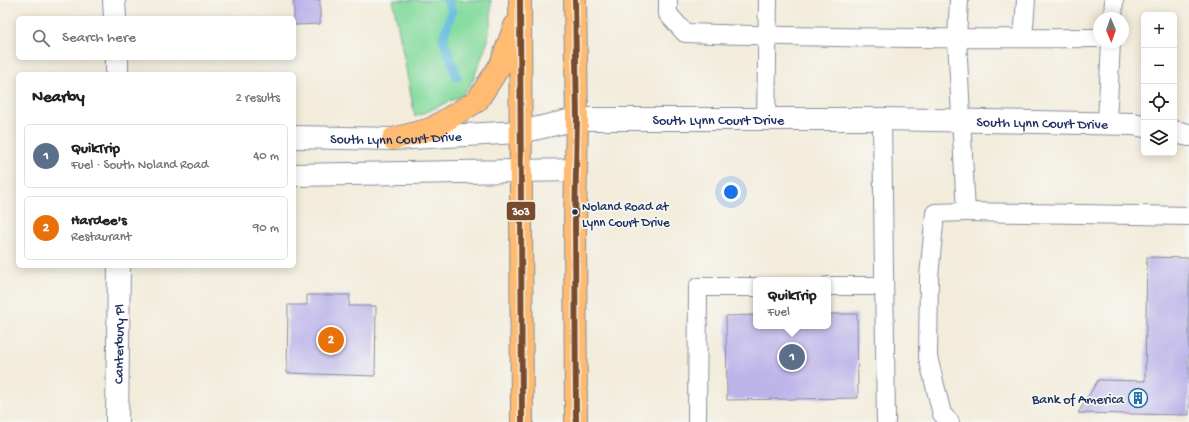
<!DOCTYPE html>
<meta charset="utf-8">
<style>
body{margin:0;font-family:"Gochi Hand",sans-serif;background:#f2f2f2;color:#222}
.controls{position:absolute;right:12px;top:12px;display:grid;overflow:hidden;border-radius:6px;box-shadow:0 2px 10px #0003}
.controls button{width:36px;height:36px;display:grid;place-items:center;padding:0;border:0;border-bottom:1px solid #e0e0e0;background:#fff;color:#222;font:20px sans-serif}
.compass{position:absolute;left:1093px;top:12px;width:36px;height:36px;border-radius:50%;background:#fff;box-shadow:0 2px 10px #0003;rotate:178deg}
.you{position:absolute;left:731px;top:192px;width:14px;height:14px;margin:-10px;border:3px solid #fff;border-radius:50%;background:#1a73e8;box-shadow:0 0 0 6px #1a73e833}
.badge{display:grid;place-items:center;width:26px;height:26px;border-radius:50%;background:#1f6fb2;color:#fff;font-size:13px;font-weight:700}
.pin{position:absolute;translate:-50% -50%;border:2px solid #fff;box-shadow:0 1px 4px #0006}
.popup{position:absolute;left:753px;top:277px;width:78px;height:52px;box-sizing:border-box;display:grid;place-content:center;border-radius:6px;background:#fff;filter:drop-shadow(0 1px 3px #0005);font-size:13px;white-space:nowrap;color:#767676}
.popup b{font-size:15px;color:#222}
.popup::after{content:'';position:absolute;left:50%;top:100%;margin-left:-8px;border:8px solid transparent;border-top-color:#fff}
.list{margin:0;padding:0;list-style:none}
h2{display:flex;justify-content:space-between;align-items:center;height:52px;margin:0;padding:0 16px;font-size:17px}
h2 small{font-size:13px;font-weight:400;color:#767676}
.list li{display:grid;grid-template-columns:26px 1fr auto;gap:12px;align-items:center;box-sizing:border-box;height:64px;margin:0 8px 8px;padding:0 8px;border:1px solid #e0e0e0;border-radius:6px}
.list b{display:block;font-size:15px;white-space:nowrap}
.list p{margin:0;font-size:13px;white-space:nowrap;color:#767676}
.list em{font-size:13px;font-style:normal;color:#767676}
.icon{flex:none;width:22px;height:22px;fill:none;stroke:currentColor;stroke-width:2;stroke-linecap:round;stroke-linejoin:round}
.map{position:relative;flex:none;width:1189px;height:422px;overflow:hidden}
.search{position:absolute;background:#fff;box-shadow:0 2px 10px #0003;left:16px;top:16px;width:280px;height:44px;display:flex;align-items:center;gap:10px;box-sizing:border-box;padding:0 14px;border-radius:6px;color:#767676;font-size:15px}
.panel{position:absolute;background:#fff;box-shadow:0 2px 10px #0003;left:16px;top:72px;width:280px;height:196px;border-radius:6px}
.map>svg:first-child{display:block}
.green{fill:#86db9e;stroke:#50857e}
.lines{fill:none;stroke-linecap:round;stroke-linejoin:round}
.stream{stroke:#62bcdf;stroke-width:9}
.building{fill:#bcb4e9}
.service-casing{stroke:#878e9c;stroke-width:20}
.minor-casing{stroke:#878e9c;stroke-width:24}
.primary-casing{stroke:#878e9c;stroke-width:24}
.service{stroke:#fff;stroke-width:18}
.minor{stroke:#fff;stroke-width:22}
.primary{stroke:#febb71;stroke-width:22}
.bus-1-casing{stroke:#f6f6f2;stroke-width:9}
.bus-1{stroke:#7a4b2a;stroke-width:6}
.bus-dot{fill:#1b2f5e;stroke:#f6f6f2;stroke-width:1.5}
.labels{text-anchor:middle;stroke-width:3.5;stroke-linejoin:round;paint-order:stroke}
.bus-label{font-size:13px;fill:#1b2f5e;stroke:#f6f6f2;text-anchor:start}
.street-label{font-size:14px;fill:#1b2f5e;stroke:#f6f6f2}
.poi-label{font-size:14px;fill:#1b2f5e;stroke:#f6f6f2;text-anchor:end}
.line-badge{stroke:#f6f6f2;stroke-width:1.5}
.badge-label{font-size:11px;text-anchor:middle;font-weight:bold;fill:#fff}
</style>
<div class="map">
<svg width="1189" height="422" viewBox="0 0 1189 422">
<rect width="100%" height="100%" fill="#f6f6f2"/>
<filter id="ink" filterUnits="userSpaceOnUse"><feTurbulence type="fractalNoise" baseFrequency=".025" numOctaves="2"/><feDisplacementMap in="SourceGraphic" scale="8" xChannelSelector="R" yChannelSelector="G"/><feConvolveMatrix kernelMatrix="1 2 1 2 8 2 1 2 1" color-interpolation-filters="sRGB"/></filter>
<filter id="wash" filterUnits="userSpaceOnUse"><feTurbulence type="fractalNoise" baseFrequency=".012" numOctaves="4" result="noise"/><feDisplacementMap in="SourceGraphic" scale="16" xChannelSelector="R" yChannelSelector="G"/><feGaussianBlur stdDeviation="0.9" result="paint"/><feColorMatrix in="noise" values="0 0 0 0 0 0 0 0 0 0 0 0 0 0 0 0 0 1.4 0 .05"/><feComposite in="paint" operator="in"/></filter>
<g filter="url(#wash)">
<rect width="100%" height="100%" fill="#f3ecdb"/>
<path class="green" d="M393,0H491V16L488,41L472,82L461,96L415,117Z"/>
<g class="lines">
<path class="stream" d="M447,0L452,11L443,38L457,77"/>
</g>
<g id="blocks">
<g class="building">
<path d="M294,0H320V24L294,25Z"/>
<path d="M1147,257L1189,258V415L1078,413L1098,380L1145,381Z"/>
<path d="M307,295H350L349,306H376L375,376L287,373L288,305H307Z"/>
<path d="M828,314H857L858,398L727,400L726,316L756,315V326H828Z"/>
</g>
</g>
</g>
<g filter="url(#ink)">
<use href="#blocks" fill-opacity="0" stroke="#878e9c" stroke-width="1"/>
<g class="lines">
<defs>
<g id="service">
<path d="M668,0V14L685,33C823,38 961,39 1099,38"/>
<path d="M959,0L957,39L966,212L1189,216"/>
<path d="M1113,18L1114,0"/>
<path d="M1023,38L1026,0"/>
<path d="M766,119L768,0"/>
<path d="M882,119L886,422"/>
<path d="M1107,123L1111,42"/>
<path d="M828,286H884"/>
<path d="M697,422L698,287H756"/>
<path d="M950,422L942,414L928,357L929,277L935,213L966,212"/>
</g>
<g id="minor">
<path d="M114,0L115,18"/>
<path d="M117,58V74"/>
<path d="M1174,132L1189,135"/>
<path id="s1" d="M294,137L393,139L521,132L577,119H882L1133,124L1144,126"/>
<path d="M294,175L575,170"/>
<path id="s2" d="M117,422L119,266"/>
</g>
<g id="primary">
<path d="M520,0L522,422"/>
<path d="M575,0L577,119L575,221L576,422"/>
<path d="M393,139L431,129L477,101L501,64L515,26"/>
</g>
</defs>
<use href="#service" class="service-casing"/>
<use href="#minor" class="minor-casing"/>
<use href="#primary" class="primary-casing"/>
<use href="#service" class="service"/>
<use href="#minor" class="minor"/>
<use href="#primary" class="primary"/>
<defs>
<g id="bus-1">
<path d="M520,0L522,422"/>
<path d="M575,0L577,119L575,221L576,422"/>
</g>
</defs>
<use href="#bus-1" class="bus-1-casing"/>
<use href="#bus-1" class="bus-1"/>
</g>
</g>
<defs>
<symbol id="building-ring" viewBox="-11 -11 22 22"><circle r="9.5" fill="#f6f6f2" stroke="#1f6fb2" stroke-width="1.5"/><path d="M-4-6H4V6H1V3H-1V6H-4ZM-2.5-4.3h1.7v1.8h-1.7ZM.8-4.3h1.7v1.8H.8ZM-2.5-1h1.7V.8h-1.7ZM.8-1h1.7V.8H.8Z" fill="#1f6fb2"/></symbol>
</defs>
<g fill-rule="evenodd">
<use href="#building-ring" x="1127" y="387" width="22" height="22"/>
</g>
<circle class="bus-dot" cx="575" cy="212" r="3.5"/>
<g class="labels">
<g class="bus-label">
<text x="582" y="210">Noland Road at<tspan x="582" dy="16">Lynn Court Drive</tspan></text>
</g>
<g class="street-label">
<text dy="5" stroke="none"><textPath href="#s1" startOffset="426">South Lynn Court Drive</textPath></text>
<text dy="5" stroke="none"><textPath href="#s1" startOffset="750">South Lynn Court Drive</textPath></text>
<text dy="5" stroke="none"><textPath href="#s1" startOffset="102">South Lynn Court Drive</textPath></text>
<text dy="5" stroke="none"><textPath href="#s2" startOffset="78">Canterbury Pl</textPath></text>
</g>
<g class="poi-label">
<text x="1124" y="403">Bank of America</text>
</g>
</g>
<rect class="line-badge" x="506" y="201" width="30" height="20" rx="4" fill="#7a4b2a"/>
<g class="badge-label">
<text x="521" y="215">303</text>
</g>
</svg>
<div class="controls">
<button>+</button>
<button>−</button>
<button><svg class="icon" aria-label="locate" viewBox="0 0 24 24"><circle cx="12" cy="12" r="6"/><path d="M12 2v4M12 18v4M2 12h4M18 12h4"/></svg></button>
<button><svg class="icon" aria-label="layers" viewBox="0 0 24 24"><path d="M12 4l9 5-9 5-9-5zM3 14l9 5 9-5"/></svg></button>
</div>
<svg class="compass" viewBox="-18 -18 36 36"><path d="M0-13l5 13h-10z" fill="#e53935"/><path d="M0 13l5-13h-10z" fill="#767676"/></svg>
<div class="you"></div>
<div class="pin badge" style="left:792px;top:357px;background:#5c6f8a">1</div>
<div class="popup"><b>QuikTrip</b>Fuel</div>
<div class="pin badge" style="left:331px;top:340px;background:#e8710a">2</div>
<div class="search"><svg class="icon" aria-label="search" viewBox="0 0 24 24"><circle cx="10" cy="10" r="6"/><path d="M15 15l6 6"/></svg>Search here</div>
<section class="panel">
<h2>Nearby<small>2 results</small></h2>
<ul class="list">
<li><span class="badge" style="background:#5c6f8a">1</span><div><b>QuikTrip</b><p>Fuel · South Noland Road</p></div><em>40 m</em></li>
<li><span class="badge" style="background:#e8710a">2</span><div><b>Hardee's</b><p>Restaurant</p></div><em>90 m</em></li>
</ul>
</section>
</div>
